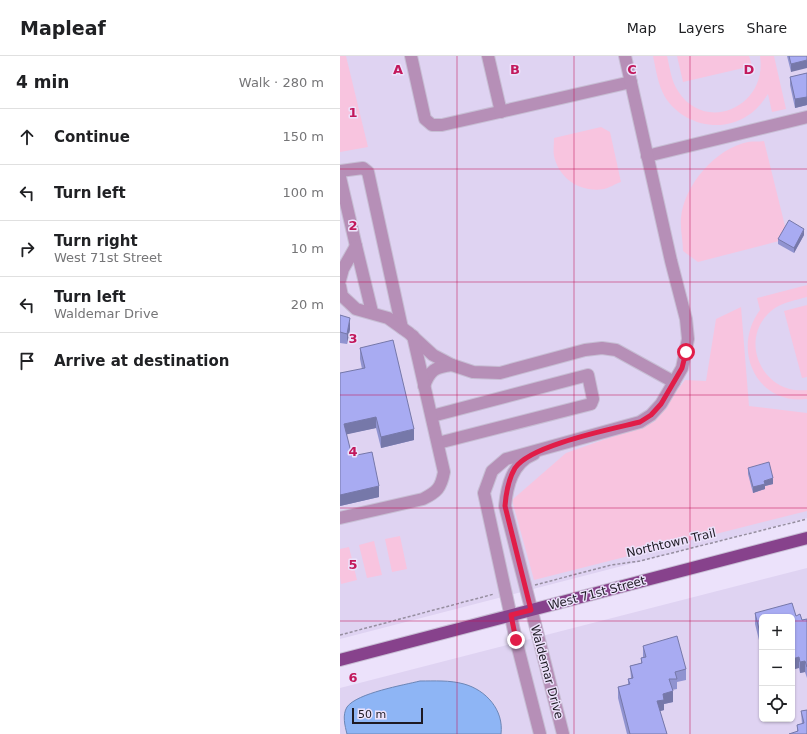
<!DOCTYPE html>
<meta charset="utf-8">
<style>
body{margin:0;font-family:"DejaVu Sans",sans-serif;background:#f2f2f2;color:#202124}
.controls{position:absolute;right:12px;bottom:12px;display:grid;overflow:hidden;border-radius:6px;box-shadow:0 1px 3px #0004}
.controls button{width:36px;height:36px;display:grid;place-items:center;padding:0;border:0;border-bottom:1px solid #e0e0e0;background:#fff;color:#202124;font:20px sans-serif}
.scale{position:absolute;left:12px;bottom:10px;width:71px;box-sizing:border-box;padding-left:4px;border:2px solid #1e1a23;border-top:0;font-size:11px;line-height:14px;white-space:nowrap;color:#1e1a23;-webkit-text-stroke:3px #ece2fb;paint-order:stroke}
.stop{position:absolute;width:12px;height:12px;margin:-9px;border:3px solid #e11d48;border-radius:50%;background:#fff}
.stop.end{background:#e11d48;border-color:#fff;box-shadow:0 1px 4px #0008}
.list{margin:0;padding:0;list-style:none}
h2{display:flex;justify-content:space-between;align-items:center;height:52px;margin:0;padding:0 16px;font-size:17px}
h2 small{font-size:13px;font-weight:400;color:#757577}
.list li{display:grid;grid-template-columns:26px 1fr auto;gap:12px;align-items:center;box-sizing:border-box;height:56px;padding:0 16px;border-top:1px solid #e0e0e0}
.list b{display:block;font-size:15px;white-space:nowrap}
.list p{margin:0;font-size:13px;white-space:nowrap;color:#757577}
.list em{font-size:13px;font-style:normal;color:#757577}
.icon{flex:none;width:22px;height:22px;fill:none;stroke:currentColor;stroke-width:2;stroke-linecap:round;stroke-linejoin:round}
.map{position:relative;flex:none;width:467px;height:678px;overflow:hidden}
header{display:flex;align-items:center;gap:24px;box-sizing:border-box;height:56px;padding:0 20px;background:#fff;border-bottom:1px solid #e0e0e0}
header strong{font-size:19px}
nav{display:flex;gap:22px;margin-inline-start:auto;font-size:14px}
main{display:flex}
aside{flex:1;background:#fff}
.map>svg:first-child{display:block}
.built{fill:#dfd3f2;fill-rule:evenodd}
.green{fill:#f8c4df}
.water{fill:#8eb5f5;stroke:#6c86b6}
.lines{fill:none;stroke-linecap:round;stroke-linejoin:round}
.minor-casing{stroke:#c7bed4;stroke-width:14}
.major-casing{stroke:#c7bed4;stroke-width:14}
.path{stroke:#968ea0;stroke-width:1.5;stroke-dasharray:3 2;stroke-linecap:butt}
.minor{stroke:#b68fb7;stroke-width:12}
.major{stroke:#87428c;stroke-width:12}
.wall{fill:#9093d0}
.shaded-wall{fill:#7678a9}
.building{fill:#a8abf2;stroke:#7678a9}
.route{stroke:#e11d48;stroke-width:5}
.grid{fill:none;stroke:#c2185b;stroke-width:1;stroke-opacity:0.55}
.labels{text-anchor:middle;stroke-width:3;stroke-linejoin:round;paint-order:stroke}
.street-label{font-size:12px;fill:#1e1a23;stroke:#ece2fb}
.grid-label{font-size:13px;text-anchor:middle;font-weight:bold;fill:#c2185b;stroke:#ece2fb;stroke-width:3;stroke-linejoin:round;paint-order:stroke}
</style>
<header>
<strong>Mapleaf</strong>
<nav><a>Map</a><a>Layers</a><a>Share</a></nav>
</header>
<main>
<aside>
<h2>4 min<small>Walk · 280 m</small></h2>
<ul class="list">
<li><svg class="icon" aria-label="ahead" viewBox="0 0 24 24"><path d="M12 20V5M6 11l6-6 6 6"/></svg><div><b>Continue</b></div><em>150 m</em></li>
<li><svg class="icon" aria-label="left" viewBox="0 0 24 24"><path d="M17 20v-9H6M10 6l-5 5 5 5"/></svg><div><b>Turn left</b></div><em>100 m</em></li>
<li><svg class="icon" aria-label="right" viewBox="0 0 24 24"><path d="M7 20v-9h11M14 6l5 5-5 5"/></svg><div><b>Turn right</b><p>West 71st Street</p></div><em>10 m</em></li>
<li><svg class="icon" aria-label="left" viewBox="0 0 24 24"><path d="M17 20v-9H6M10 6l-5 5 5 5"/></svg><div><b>Turn left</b><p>Waldemar Drive</p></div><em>20 m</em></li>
<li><svg class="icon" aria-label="arrive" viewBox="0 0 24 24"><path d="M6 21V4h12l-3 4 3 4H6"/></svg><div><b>Arrive at destination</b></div></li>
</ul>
</aside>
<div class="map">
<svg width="467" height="678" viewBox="0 0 467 678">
<rect width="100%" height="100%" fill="#ece2fb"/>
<g class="built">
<path d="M0,0H467V462L0,583Z"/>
<path d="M467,512V678H0V632ZM422,561H452V663H422Z"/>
</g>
<g class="green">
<path d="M0,0H6L28,91L0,96Z"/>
<path d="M313,0H327C330,12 331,25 338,35C365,78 428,51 420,0H434L446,53L432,56L428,38C422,47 416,55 407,60C380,78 342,68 325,41C318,29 316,14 313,0Z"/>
<path d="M337,0H409L412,10L343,26Z"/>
<path d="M261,71L270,76L281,126C275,128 269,132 264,133C241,137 219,123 214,100C213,95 214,88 214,82Z"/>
<path d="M424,85L446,174L439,185L358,206L343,195C343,185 340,173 341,162C344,129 376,92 408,86C413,85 419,86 424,85Z"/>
<path d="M467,229V241C456,244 444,246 435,252C396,279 420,339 467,334V343C416,349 391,293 420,254L417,242Z"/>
<path d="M467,249V321L462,322L444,255Z"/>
<path d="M401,251L409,350L467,357V455L194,524L172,444L226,397L314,366L345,324L366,325L376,263Z"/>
<path d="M60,480L67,513L52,516L45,483Z"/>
<path d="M34,485L42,519L27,522L19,489Z"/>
<path d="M9,491L17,524L1,528L0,521V493Z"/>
</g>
<path class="water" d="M80,625C94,625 110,624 124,628C146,634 164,654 161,678H7C5,670 2,659 7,651C17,637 64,629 80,625Z"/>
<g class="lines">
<defs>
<g id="minor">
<path d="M71,0L85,63L92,69H102L291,26"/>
<path d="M148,0L161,56"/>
<path d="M307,100L467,61"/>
<path d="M0,115L23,112L28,116L62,272"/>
<path d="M0,121L16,190"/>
<path d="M0,224L3,213L16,190L32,256"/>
<path d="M0,230L2,240L16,253L48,262L69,277L93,299L112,309L133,316L160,317L245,294L262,292L276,294L334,326"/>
<path d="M84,330C90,314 95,311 112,309"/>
<path d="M92,360L248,319L253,343L251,348L98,387"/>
<path d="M194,398C172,407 167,430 165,450L223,678"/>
<path d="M0,462L83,443C97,436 101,432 104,416L73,280"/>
<path d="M200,678L176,584L144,437L152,415L166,403L300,366L311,359L321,348L334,326L342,312L348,283L346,263L331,205L285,0"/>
</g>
<path id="major" d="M0,604L467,482"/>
</defs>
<use href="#minor" class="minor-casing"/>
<use href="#major" class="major-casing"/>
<g class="path">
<path d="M195,529L271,509L300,505L467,463"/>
<path d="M0,579L154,538"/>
</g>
<use href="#minor" class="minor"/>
<use href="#major" class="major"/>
</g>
<g class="wall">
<path d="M447,0H467L451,16Z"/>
<path d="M467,17V49L455,52L450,29V21Z"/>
<path d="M464,179L454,197L438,188V183Z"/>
<path d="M0,259L10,273L7,288L0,287Z"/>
<path d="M20,292L74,384L41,392L36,372L6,378L12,400L39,441L0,450V317L22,313L20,303Z"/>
<path d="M408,412L433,428L425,430V433L413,437L408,418Z"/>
<path d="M415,557L456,560L462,564L467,563V622L465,616L460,617L459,612L452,561H422V596L415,568Z"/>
<path d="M303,590L346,613V624L337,626V633L332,634L333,646L324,648V654L320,655L327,678H287L278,642V631L288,629V623L291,622L290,610L301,607V602L303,601Z"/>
<path d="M461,655L467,678L457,676V669L462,668Z"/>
</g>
<g class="shaded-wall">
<path d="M467,4V12L451,16V8Z"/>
<path d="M467,41V49L455,52V43Z"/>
<path d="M464,173V179L454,197V192Z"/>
<path d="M10,262V273L7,288V278Z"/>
<path d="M36,361V372L4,379V368Z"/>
<path d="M74,373V384L41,392V381Z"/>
<path d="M433,422V428L425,430V433L413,437V431L424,425Z"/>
<path d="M39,430V441L0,450V439Z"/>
<path d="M459,601V612L452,614V603Z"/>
<path d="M465,605V616L460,617V606Z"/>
<path d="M333,635V646L324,648V654L317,656V645L323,638Z"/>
</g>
<g class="building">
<path d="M449,0H467V4L451,8Z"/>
<path d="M467,17V41L455,43L450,21Z"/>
<path d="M449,164L464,173L454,192L438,183Z"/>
<path d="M0,259L10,262L7,278L0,276Z"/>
<path d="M53,284L74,373L41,381L36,361L4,368L12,400L32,396L39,430L0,439V317L25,312L20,292Z"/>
<path d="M429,406L433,422L424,425L425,428L413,431L408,412Z"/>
<path d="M452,547L456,560L460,558L462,564L467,563V611L465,605L460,606L459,601L452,603V561H422V585L415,557Z"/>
<path d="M337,580L346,613L335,616L337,623H329L333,635L323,638L324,644L317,645L327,678H290L278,631L290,628L288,623L293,622L290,610L302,607L301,602L306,601L303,590Z"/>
<path d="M467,654V678H449L458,675L457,669L464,667L461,655Z"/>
</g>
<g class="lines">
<path class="route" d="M176,584L171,559L191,554L165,450C166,437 168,424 175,412C190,389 272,373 300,366L311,359L321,348L342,312L346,296"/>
</g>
<path class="grid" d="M117,0V678M234,0V678M350,0V678M0,113H467M0,226H467M0,339H467M0,452H467M0,565H422M452,565H467"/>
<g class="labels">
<g class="street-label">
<text transform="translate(331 487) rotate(-13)" y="4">Northtown Trail</text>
<text transform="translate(257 537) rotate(-15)" y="4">West 71st Street</text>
<text transform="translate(207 616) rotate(75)" y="4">Waldemar Drive</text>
</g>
</g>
<g class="grid-label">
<text x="58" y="18">A</text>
<text x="175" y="18">B</text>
<text x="292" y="18">C</text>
<text x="409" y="18">D</text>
<text x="13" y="61">1</text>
<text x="13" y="174">2</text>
<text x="13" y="287">3</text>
<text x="13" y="400">4</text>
<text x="13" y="513">5</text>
<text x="13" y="626">6</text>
</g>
</svg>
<div class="controls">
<button>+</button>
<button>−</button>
<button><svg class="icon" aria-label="locate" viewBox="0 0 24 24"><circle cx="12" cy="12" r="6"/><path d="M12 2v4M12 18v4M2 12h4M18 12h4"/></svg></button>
</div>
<div class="scale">50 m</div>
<div class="stop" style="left:346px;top:296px"></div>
<div class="stop end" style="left:176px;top:584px"></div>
</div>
</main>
